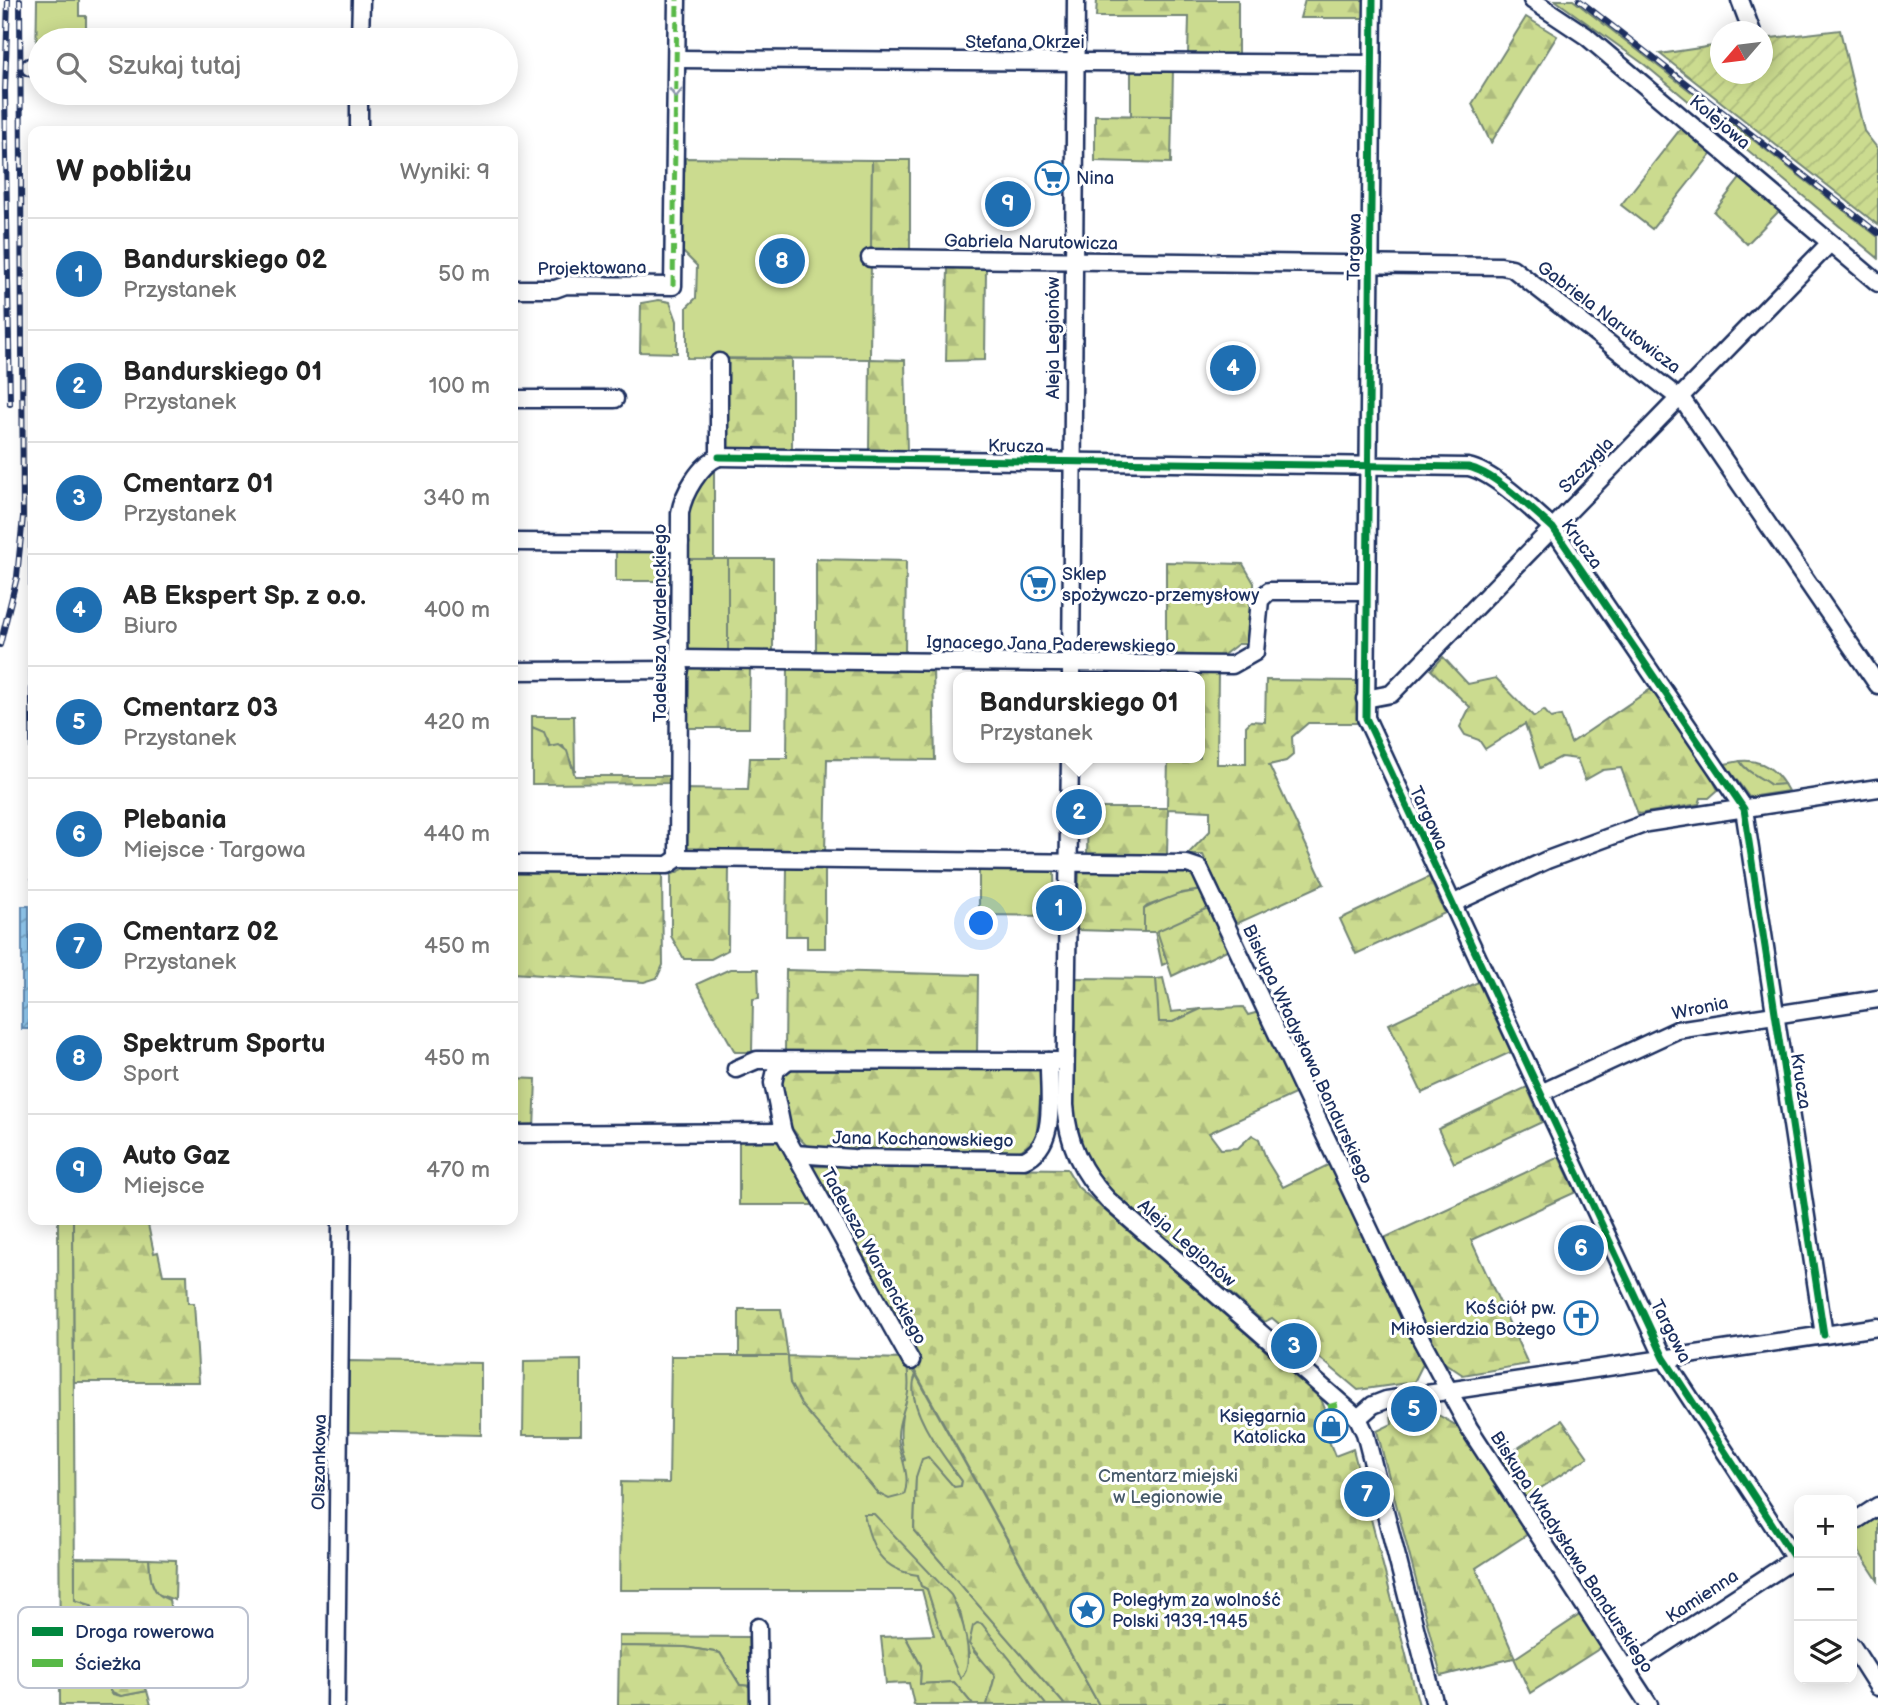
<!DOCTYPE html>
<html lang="pl">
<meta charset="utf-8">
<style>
body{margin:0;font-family:"Balsamiq Sans",sans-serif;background:#f6f6f6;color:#222}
.controls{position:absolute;right:21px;bottom:21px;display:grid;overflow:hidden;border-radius:14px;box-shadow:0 4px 18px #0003}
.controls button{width:63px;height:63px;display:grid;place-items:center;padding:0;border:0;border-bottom:2px solid #e0e0e0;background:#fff;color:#222;font:35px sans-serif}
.compass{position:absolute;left:1710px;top:21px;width:63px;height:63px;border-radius:50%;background:#fff;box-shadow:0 4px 18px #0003;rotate:242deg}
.you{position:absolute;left:982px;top:924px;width:24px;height:24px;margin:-18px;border:5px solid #fff;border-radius:50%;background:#1a73e8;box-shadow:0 0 0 10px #1a73e833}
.badge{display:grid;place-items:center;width:46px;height:46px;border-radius:50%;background:#1f6fb2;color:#fff;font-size:23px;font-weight:700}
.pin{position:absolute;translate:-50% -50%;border:4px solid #fff;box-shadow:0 2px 7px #0006}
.popup{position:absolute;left:953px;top:672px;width:252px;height:91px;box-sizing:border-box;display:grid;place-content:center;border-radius:14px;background:#fff;filter:drop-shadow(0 2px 5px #0005);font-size:23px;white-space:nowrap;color:#767676}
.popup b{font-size:26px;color:#222}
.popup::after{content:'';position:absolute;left:50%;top:100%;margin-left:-14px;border:14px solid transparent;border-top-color:#fff}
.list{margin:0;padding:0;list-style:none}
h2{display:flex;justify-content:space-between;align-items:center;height:91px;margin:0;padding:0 28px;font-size:30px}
h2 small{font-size:23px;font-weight:400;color:#767676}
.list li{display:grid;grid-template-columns:46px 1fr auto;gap:21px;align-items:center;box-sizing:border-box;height:112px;padding:0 28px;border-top:2px solid #e0e0e0}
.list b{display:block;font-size:26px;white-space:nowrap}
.list p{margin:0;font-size:23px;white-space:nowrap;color:#767676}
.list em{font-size:23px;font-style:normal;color:#767676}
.icon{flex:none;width:38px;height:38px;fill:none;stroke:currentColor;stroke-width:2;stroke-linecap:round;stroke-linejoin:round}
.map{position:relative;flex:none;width:1878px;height:1705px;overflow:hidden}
.search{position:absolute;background:#fff;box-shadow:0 4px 18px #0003;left:28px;top:28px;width:490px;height:77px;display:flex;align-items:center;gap:18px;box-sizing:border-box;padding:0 24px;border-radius:38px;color:#767676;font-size:26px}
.panel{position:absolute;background:#fff;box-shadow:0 4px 18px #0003;left:28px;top:126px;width:490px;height:1099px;border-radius:14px}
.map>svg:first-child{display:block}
.grass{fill:#cbdb8f;stroke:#738576;stroke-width:2;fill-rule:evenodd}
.forest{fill:url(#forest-firs);stroke:#738576;stroke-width:2}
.cemetery{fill:url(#cemetery-stones);stroke:#738576;stroke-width:2}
.garden{fill:url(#garden-furrows);stroke:#738576;stroke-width:2}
.water{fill:url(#water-waves);stroke:#638db7;stroke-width:2}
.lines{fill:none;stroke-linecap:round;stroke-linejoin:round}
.minor-casing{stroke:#1b2f5e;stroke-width:21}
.minor{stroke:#fff;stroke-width:16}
.rail-casing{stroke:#1b2f5e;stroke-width:6}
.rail{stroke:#fff;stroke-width:3.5;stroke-dasharray:10;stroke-linecap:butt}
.quiet{stroke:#58b947;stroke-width:5;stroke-dasharray:10 5;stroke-linecap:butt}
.cycleway-casing{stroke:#fff;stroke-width:11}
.cycleway{stroke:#00873e;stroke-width:7}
.oneway{stroke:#8d97ae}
.labels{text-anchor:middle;stroke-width:6;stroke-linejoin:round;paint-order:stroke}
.street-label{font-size:18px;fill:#1b2f5e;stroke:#fff}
.poi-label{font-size:18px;fill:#1b2f5e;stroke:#fff;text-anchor:start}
.park-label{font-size:18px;fill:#475a6a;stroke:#fff}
.key{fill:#fff;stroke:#bbc1cf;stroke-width:2}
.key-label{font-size:19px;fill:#1b2f5e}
</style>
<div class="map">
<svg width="1878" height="1705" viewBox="0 0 1878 1705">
<defs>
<pattern id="forest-firs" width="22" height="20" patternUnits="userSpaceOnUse" patternTransform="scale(1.75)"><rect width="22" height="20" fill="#cbdb8f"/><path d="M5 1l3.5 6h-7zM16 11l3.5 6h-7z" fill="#aebc7e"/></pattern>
<pattern id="cemetery-stones" width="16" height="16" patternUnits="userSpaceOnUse" patternTransform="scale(1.75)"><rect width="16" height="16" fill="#cbdb8f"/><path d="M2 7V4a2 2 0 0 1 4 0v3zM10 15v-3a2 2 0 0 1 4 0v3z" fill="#aebc7e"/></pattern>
<pattern id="garden-furrows" width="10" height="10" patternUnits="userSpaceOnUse" patternTransform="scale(1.75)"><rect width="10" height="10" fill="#cbdb8f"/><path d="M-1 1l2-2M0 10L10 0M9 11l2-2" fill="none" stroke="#aebc7e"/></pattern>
<pattern id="water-waves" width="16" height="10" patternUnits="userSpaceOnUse" patternTransform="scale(1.75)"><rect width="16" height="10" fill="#93cbf2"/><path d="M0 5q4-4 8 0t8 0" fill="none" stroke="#77a5c7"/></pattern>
</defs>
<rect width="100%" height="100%" fill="#fff"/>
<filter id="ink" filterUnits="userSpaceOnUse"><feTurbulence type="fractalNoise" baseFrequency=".0143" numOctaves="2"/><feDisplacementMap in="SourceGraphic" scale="14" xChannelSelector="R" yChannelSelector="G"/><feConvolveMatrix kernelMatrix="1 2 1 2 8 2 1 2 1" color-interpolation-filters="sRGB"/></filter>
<g filter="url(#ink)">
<g class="grass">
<path d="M37,0H79V16H86V40H40V63H36Z"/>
<path d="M1555,0H1573L1878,237V258L1645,65Z"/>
<path d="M1131,70H1173L1172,116H1131Z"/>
<path d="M685,158L872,160L870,359L687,358V307L696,298L697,266L678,247L679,178L685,170Z"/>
<path d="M1742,176L1780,210L1747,244L1714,212Z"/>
<path d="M674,545V581H616V546Z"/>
<path d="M684,559H728V651H691L683,643Z"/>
<path d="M532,716H574L575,771L563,746L550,747L547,738L532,727Z"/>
<path d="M1740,761C1746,772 1760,776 1771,785L1784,784L1788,791L1749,797L1725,764Z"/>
<path d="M979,869L1054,870L1055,916L979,915Z"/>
<path d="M1202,890L1210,907L1164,954L1169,962L1162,965L1155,932H1144V909L1173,895Z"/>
<path d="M730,969H758L759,998L753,999L752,1052H735L697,984Z"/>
<path d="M1163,978L1171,1012L1201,1009L1173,1022H1158L1156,979Z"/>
<path d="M513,1078L536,1079L534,1130H513Z"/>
<path d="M782,1136L820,1205H739V1137Z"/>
<path d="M58,1220H73L75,1600C128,1613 98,1660 112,1694L121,1696L147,1691L151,1705H60Z"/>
<path d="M671,1356H788L790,1383L878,1494L905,1460C892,1424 912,1395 906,1359L916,1375C905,1400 946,1460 962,1481L961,1487H954L942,1474L916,1477L914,1531L1065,1705H1046L981,1624L974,1652L995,1676L987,1705H973L954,1682L920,1684L921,1665L905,1636L934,1635L922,1590H620L621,1482L669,1483ZM918,1575L960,1611L969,1655L961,1678L942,1636L927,1589L921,1586Z"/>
<path d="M581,1360V1435H523L524,1361Z"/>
<path d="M347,1361L481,1363V1435L347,1432Z"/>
<path d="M1878,1513V1581L1852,1541V1530Z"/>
<path d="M149,1559L176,1560L175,1600L157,1594L151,1580Z"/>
<path d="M619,1636L748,1637L750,1686L740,1685L720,1653L685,1647L619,1646Z"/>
</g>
<g class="forest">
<path d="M1097,0H1238V56L1188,55L1189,17H1096Z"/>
<path d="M1305,0H1366V18H1300Z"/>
<path d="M1526,17L1557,36L1491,143L1472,104Z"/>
<path d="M1095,115L1172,116L1171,163L1095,161Z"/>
<path d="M1682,127L1713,152L1652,229L1621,205Z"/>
<path d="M872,160H910V252H871Z"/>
<path d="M948,268L986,269L985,360L946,361Z"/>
<path d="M659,300L670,302L677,321V353L640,352L641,303Z"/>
<path d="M723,359H792V451L724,450Z"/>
<path d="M870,359L905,360L907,452H869Z"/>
<path d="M714,467V559H684L686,501Z"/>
<path d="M728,559H773V652L728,651Z"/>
<path d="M816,559L906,561L905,653L816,652Z"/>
<path d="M1166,562L1243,564L1254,583V644H1238L1222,656L1166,654Z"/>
<path d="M1443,657L1468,684L1496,678L1534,717L1544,710L1551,718L1561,716L1571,743L1654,687L1713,773L1711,776L1718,790L1709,798H1701L1699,804L1638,814L1621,768L1603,770L1585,780L1577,759L1561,757L1540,768L1525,724L1485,749L1479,740L1465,735L1460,727L1470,707L1431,670Z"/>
<path d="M691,666L750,667L749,728H683V673Z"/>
<path d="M788,667L933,668L935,760L827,759L825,853L688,850L682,845V789L748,790L750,758H787Z"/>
<path d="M1169,671H1218L1217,764H1246V726L1251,721L1265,722L1266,680L1357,681V723H1308L1292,737L1293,755L1286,761L1269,765L1324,884L1236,924L1203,855H1187L1210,831V811L1168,809L1167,855H1087L1088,808H1167L1168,758H1200V677H1169Z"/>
<path d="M532,727L544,732L550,747L559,745L567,751L575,776H669L673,773V783L532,784Z"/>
<path d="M1740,761C1759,759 1774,768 1784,784L1771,785C1760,777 1746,772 1740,761Z"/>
<path d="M729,867L728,950L711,959H684L671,936V875L685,868Z"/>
<path d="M787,867H825V948H807V936H786Z"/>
<path d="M1079,870L1193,872L1202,890L1182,893L1147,906L1144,909V932L1077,930Z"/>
<path d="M513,872L662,873L663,965L657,978L644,982L513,973Z"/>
<path d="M1429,877L1445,913L1356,954L1340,919Z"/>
<path d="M1210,907L1229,949L1172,976L1157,931Z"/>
<path d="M786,970L978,975L977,1053L785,1051Z"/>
<path d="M1076,978L1156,979L1159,1022H1173L1201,1009L1243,1007L1248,1015L1259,1012L1297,1093L1209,1133L1221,1149L1238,1148L1252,1135L1259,1139L1267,1161L1283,1187L1330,1164L1423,1364L1414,1382L1358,1390L1272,1318L1264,1322L1107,1187L1085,1154L1074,1120Z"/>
<path d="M1478,982L1511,1052L1422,1093L1389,1024Z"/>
<path d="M784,1067L1043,1069L1036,1139L1020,1151L964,1156L809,1148C783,1124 777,1101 784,1067Z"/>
<path d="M1527,1087L1542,1122L1454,1163L1438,1129Z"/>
<path d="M1559,1157L1576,1192L1471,1240L1528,1364L1463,1375L1439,1359L1382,1239Z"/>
<path d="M73,1220H147L154,1253L158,1252L163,1275H187L188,1303H194L199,1382H74Z"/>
<path d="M739,1309H781L788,1356L906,1359C908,1371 910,1387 907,1398C904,1411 898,1421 898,1436C899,1457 912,1474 904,1495L889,1499L879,1494L802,1406L790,1383L788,1356H739Z"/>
<path d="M916,1375L1099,1705H1065L914,1531L916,1477L922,1459L928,1457L954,1487L961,1486L962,1481C944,1457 902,1404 916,1375Z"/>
<path d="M1426,1408L1459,1427L1528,1534L1476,1568L1515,1658L1581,1614L1602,1647L1530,1693L1514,1658L1441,1676L1377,1431L1392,1424L1391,1413Z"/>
<path d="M1562,1420L1588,1457L1524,1499L1499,1460Z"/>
<path d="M864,1514H874L951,1595C961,1612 978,1664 960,1678L942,1636L927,1589L921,1586L918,1575C881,1570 871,1548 864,1514Z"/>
<path d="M75,1558L149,1559C150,1577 150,1594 169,1600L175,1632H129L133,1662L147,1691L121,1696L110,1691L108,1631L91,1605L75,1600Z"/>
<path d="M977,1623L982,1624L1046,1705H987L995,1676L969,1644L973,1626Z"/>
<path d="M75,1631H96L97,1639L89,1652L75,1657Z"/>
<path d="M905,1636L921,1666L920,1684L954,1682L973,1705H914L909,1683L886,1684L881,1637Z"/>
<path d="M619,1646L685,1647L720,1653L740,1685L750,1686V1705H618Z"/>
</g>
<path class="cemetery" d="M813,1166L1067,1169L1078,1187L1321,1399L1328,1416L1320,1419L1335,1456L1353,1449L1419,1705H1099L912,1366L808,1169Z"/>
<path class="garden" d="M1840,30L1864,131L1878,149V225L1660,54L1720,45V74H1762L1763,39Z"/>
<rect class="water" x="22" y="906" width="7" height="123"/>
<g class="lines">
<defs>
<g id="minor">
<path d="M1373,0L1366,718L1664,1358L1799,1565"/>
<path d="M1532,0L1586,36L1878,283"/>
<path d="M1740,0L1752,32"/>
<path d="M360,40L361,0"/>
<path d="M677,59L1372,64"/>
<path d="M30,67H40"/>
<path d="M359,131V93"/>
<path d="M870,258L1501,266L1512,268L1684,402L1878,685"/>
<path d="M513,289H555L566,285L673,286L677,0"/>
<path d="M513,399H615"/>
<path d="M719,457L1468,467C1494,472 1532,510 1553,528L1744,809L1824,1335"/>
<path d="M513,542L680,543"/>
<path d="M680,659L1232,665L1255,652L1260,600L1269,591H1366"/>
<path d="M513,671L680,670"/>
<path d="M1071,677L1076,0"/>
<path d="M1365,699L1391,694L1829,244"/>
<path d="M1070,758L1065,1105C1068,1144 1081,1172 1108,1200L1358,1418L1365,1433L1435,1705"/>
<path d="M678,858L1187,864L1199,868L1422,1341L1469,1428L1649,1705"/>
<path d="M678,858L680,513C683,494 700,464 719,457V362"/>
<path d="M513,864L668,865L678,858"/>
<path d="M1452,904L1547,860L1647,823L1878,788"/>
<path d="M787,1061L776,1070L773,1083L783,1132L911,1361"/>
<path d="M736,1069L757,1060L1057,1061"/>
<path d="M1541,1093L1677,1030L1878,999"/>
<path d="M513,1134L783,1132"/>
<path d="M795,1154L853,1158L1024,1160C1059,1145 1048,1093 1049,1061"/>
<path d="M1358,1418L1373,1405L1386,1400L1878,1327"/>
<path d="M1852,1523L1878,1506"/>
<path d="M758,1627L759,1705"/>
<path d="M1852,1646L1878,1687"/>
<path d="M1626,1669L1799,1556"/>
<path d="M336,1705L341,1220"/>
</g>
</defs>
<use href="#minor" class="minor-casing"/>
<use href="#minor" class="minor"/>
<defs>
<g id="rail">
<path d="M8,0L5,91L10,404"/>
<path d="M1579,0L1878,233"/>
<path d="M31,525L33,878"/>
<path d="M0,645L17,577L23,517L20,0"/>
</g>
</defs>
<use href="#rail" class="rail-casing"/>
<use href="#rail" class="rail"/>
<g class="quiet">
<path d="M673,286L677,0"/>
<path d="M1328,1407L1342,1403"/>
</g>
<defs>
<g id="cycleway">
<path d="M1373,0L1366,718L1664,1358L1799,1565"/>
<path d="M719,457L1468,467C1494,472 1532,510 1553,528L1744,809L1824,1335"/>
</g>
</defs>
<use href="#cycleway" class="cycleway-casing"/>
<use href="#cycleway" class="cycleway"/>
</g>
<defs><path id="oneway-chevron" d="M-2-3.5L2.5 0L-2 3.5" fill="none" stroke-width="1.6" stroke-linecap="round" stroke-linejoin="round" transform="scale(1.75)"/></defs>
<use class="oneway" href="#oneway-chevron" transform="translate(676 93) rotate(91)"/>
</g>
<defs>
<symbol id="supermarket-ring" viewBox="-11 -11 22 22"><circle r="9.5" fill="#fff" stroke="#1f6fb2" stroke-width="1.5"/><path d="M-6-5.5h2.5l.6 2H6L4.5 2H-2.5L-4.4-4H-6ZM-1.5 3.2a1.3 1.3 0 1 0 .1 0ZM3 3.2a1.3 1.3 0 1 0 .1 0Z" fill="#1f6fb2"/></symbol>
<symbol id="church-ring" viewBox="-11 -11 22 22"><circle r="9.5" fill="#fff" stroke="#1f6fb2" stroke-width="1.5"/><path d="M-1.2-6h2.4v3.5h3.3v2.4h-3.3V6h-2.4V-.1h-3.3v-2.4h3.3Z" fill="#1f6fb2"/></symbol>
<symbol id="shop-ring" viewBox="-11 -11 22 22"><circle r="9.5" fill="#fff" stroke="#1f6fb2" stroke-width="1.5"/><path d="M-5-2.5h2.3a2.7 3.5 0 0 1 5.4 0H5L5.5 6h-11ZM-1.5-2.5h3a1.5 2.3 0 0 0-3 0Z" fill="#1f6fb2"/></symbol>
<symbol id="sight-ring" viewBox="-11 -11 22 22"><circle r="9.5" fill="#fff" stroke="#1f6fb2" stroke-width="1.5"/><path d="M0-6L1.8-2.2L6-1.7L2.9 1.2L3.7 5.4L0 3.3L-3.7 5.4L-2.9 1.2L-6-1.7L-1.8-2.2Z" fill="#1f6fb2"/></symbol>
</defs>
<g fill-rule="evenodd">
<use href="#supermarket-ring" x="1033" y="159" width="38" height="38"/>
<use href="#supermarket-ring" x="1019" y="565" width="38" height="38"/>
<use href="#church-ring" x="1562" y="1299" width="38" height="38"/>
<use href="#shop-ring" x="1312" y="1407" width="38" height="38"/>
<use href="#sight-ring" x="1068" y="1591" width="38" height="38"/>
</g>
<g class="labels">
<g class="street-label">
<text x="1025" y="48">Stefana Okrzei</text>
<text transform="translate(1720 122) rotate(40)" y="6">Kolejowa</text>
<text transform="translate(1031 242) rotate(1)" y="6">Gabriela Narutowicza</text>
<text transform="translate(1354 247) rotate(-89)" y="6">Targowa</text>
<text transform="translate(592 268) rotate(-1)" y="6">Projektowana</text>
<text transform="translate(1609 317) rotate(37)" y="6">Gabriela Narutowicza</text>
<text transform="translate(1053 338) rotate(-90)" y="6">Aleja Legionów</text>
<text transform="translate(1016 446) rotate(1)" y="6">Krucza</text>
<text transform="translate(1586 465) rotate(-46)" y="6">Szczygla</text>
<text transform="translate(1582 544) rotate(54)" y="6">Krucza</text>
<text transform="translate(660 623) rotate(-90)" y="6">Tadeusza Wardenckiego</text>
<text transform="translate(1051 644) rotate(1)" y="6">Ignacego Jana Paderewskiego</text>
<text transform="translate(1429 818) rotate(65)" y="6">Targowa</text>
<text transform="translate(1700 1008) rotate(-12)" y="6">Wronia</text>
<text transform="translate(1308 1054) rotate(65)" y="6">Biskupa Władysława Bandurskiego</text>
<text transform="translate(1801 1081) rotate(81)" y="6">Krucza</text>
<text transform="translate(923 1139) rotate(1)" y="6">Jana Kochanowskiego</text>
<text transform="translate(1187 1243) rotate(41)" y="6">Aleja Legionów</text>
<text transform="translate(874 1256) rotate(61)" y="6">Tadeusza Wardenckiego</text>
<text transform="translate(1671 1331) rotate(63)" y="6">Targowa</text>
<text transform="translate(319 1462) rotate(-89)" y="6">Olszankowa</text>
<text transform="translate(1572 1552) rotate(57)" y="6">Biskupa Władysława Bandurskiego</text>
<text transform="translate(1702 1596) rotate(-33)" y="6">Kamienna</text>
</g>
<g class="poi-label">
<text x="1076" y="184">Nina</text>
<text x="1062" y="580">Sklep<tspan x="1062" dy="21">spożywczo-przemysłowy</tspan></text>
<text x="1556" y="1314" text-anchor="end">Kościół pw.<tspan x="1556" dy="21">Miłosierdzia Bożego</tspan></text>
<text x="1306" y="1422" text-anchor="end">Księgarnia<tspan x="1306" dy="21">Katolicka</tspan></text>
<text x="1112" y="1606">Poległym za wolność<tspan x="1112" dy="21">Polski 1939-1945</tspan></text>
</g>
<g class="park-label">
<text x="1168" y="1482">Cmentarz miejski<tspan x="1168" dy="21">w Legionowie</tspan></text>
</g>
</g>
<rect x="18" y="1607" width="230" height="81" rx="10" class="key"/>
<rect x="32" y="1627" width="31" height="9" fill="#00873e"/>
<rect x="32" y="1659" width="31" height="8" fill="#58b947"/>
<g class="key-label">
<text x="75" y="1638">Droga rowerowa</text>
<text x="75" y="1670">Ścieżka</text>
</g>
</svg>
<div class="controls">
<button>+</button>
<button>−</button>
<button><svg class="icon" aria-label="layers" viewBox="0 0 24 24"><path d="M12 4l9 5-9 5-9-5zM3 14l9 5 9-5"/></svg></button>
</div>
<svg class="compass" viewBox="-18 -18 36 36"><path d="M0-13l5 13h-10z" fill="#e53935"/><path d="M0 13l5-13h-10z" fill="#767676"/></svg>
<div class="you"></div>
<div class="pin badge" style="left:1059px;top:908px">1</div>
<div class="pin badge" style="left:1079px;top:812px">2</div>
<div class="popup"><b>Bandurskiego 01</b>Przystanek</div>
<div class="pin badge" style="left:1294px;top:1346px">3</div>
<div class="pin badge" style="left:1233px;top:368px">4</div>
<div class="pin badge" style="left:1414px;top:1409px">5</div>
<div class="pin badge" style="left:1581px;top:1248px">6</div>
<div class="pin badge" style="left:1367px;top:1494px">7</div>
<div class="pin badge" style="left:782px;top:261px">8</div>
<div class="pin badge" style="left:1008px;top:204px">9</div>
<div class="search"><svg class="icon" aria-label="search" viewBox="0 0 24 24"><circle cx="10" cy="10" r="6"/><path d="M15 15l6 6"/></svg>Szukaj tutaj</div>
<section class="panel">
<h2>W pobliżu<small>Wyniki: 9</small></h2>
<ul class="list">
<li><span class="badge">1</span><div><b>Bandurskiego 02</b><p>Przystanek</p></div><em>50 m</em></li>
<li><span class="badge">2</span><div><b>Bandurskiego 01</b><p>Przystanek</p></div><em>100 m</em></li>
<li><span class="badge">3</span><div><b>Cmentarz 01</b><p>Przystanek</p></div><em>340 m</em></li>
<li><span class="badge">4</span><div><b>AB Ekspert Sp. z o.o.</b><p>Biuro</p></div><em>400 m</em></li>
<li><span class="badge">5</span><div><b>Cmentarz 03</b><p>Przystanek</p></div><em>420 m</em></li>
<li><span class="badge">6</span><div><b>Plebania</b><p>Miejsce · Targowa</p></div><em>440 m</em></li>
<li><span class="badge">7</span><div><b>Cmentarz 02</b><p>Przystanek</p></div><em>450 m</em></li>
<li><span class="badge">8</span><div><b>Spektrum Sportu</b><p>Sport</p></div><em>450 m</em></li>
<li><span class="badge">9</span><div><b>Auto Gaz</b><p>Miejsce</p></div><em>470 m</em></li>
</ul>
</section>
</div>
